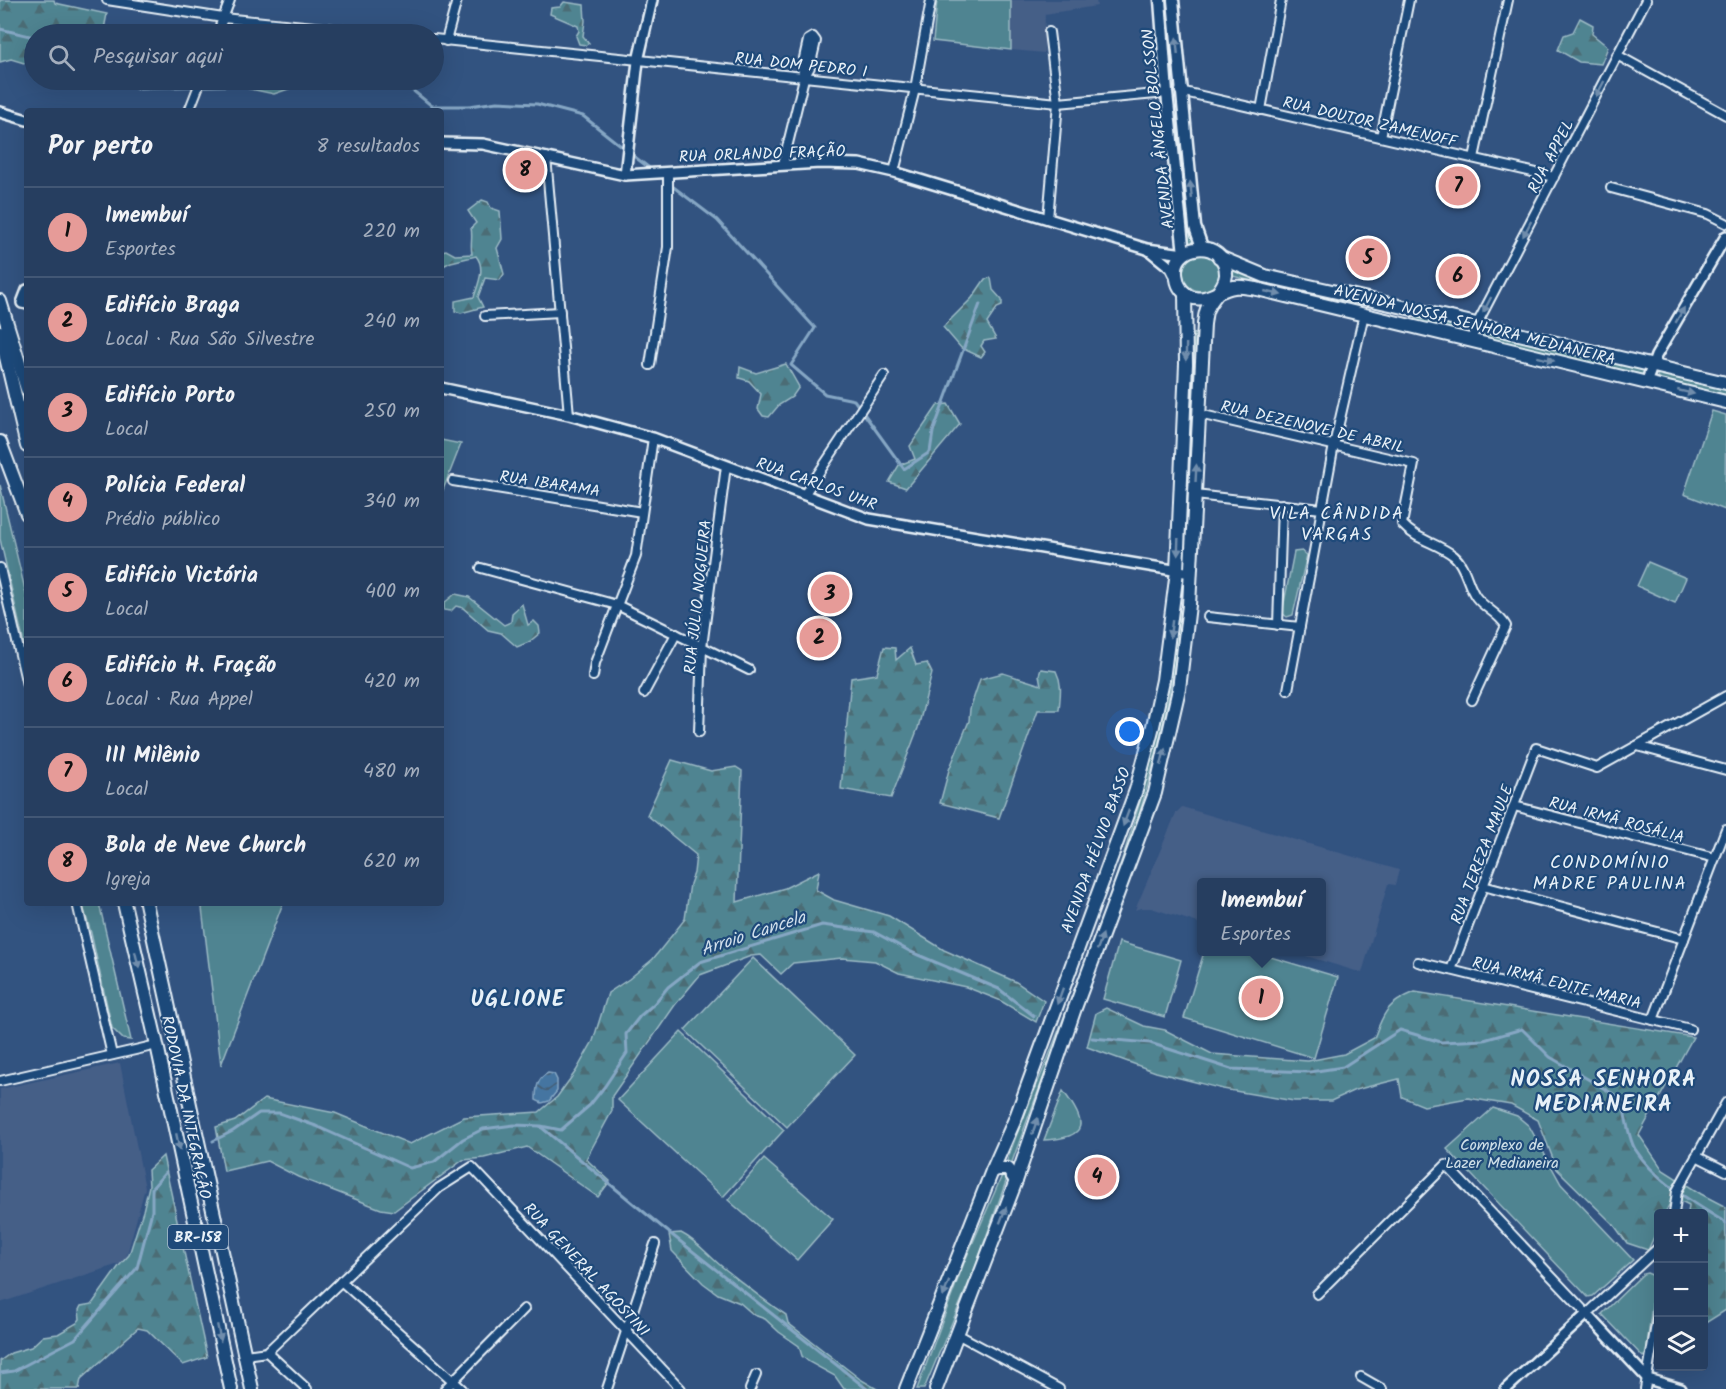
<!DOCTYPE html>
<html lang="pt">
<meta charset="utf-8">
<style>
body{margin:0;font-family:Kalam,sans-serif;background:#2e4566;color:#f1f3f6}
.controls{position:absolute;right:18px;bottom:18px;display:grid;overflow:hidden;border-radius:6px;box-shadow:0 6px 24px #0002}
.controls button{width:54px;height:54px;display:grid;place-items:center;padding:0;border:0;border-bottom:2px solid #425775;background:#263e60;color:#f1f3f6;font:30px sans-serif}
.you{position:absolute;left:1130px;top:732px;width:21px;height:21px;margin:-15px;border:4px solid #fff;border-radius:50%;background:#1a73e8;box-shadow:0 0 0 9px #1a73e833}
.badge{display:grid;place-items:center;width:39px;height:39px;border-radius:50%;background:#e69b98;color:#111;font-size:20px;font-weight:700}
.pin{position:absolute;translate:-50% -50%;border:3px solid #fff;box-shadow:0 2px 6px #0006}
.popup{position:absolute;left:1197px;top:878px;width:129px;height:78px;box-sizing:border-box;display:grid;place-content:center;border-radius:6px;background:#263e60;filter:drop-shadow(0 2px 4px #0005);font-size:20px;white-space:nowrap;color:#a4aebd}
.popup b{font-size:22px;color:#f1f3f6}
.popup::after{content:'';position:absolute;left:50%;top:100%;margin-left:-12px;border:12px solid transparent;border-top-color:#263e60}
.list{margin:0;padding:0;list-style:none}
h2{display:flex;justify-content:space-between;align-items:center;height:78px;margin:0;padding:0 24px;font-size:26px}
h2 small{font-size:20px;font-weight:400;color:#a4aebd}
.list li{display:grid;grid-template-columns:39px 1fr auto;gap:18px;align-items:center;box-sizing:border-box;height:90px;padding:0 24px;border-top:2px solid #425775}
.list b{display:block;font-size:22px;white-space:nowrap}
.list p{margin:0;font-size:20px;white-space:nowrap;color:#a4aebd}
.list em{font-size:20px;font-style:normal;color:#a4aebd}
.icon{flex:none;width:33px;height:33px;fill:none;stroke:currentColor;stroke-width:2;stroke-linecap:round;stroke-linejoin:round}
.map{position:relative;flex:none;width:1726px;height:1389px;overflow:hidden}
.search{position:absolute;background:#263e60;box-shadow:0 6px 24px #0002;left:24px;top:24px;width:420px;height:66px;display:flex;align-items:center;gap:15px;box-sizing:border-box;padding:0 21px;border-radius:33px;color:#a4aebd;font-size:22px}
.panel{position:absolute;background:#263e60;box-shadow:0 6px 24px #0002;left:24px;top:108px;width:420px;height:798px;border-radius:6px}
.map>svg:first-child{display:block}
.built{fill:#445e87}
.green{fill:#4f8491;stroke:#9cbac4;stroke-width:1.5}
.forest{fill:url(#forest-firs);stroke:#9cbac4;stroke-width:1.5}
.water{fill:url(#water-waves);stroke:#86a7c4;stroke-width:1.5}
.lines{fill:none;stroke-linecap:round;stroke-linejoin:round}
.stream{stroke:#86a7c4;stroke-width:3}
.minor-casing{stroke:#e8f1f8;stroke-width:12}
.tertiary-casing{stroke:#e8f1f8;stroke-width:14}
.secondary-casing{stroke:#e8f1f8;stroke-width:15}
.primary-casing{stroke:#e8f1f8;stroke-width:16}
.trunk-casing{stroke:#e8f1f8;stroke-width:16}
.minor{stroke:#1f4a7a;stroke-width:8}
.tertiary{stroke:#1f4a7a;stroke-width:9}
.secondary{stroke:#1f4a7a;stroke-width:10}
.primary{stroke:#1f4a7a;stroke-width:12}
.trunk{stroke:#1f4a7a;stroke-width:12}
.oneway{fill:#6f8dac}
.labels{text-anchor:middle;stroke-width:4.5;stroke-linejoin:round;paint-order:stroke}
.shield{fill:#1f4a7a;stroke:#acbfd2;stroke-width:1.5}
.shield-label{font-size:15px;font-weight:bold;fill:#e8f1f8}
.street-label{font-size:16px;fill:#e8f1f8;stroke:#1f4a7a}
.park-label{font-size:16px;fill:#d1e1e9;stroke:#1f4a7a}
.neighbourhood-label{font-size:18px;letter-spacing:1.5px;fill:#e8f1f8;stroke:#1f4a7a}
.water-label{font-size:18px;font-style:italic;fill:#cfdeeb;stroke:#1f4a7a}
.district-label{font-size:22px;font-weight:bold;letter-spacing:1.5px;fill:#e8f1f8;stroke:#1f4a7a}
</style>
<div class="map">
<svg width="1726" height="1389" viewBox="0 0 1726 1389">
<defs>
<pattern id="forest-firs" width="22" height="20" patternUnits="userSpaceOnUse" patternTransform="scale(1.5)"><rect width="22" height="20" fill="#4f8491"/><path d="M5 1l3.5 6h-7zM16 11l3.5 6h-7z" fill="#4b6c75"/></pattern>
<pattern id="water-waves" width="16" height="10" patternUnits="userSpaceOnUse" patternTransform="scale(1.5)"><rect width="16" height="10" fill="#4475a1"/><path d="M0 5q4-4 8 0t8 0" fill="none" stroke="#455e76"/></pattern>
</defs>
<rect width="100%" height="100%" fill="#325380"/>
<filter id="ink" filterUnits="userSpaceOnUse"><feTurbulence type="fractalNoise" baseFrequency=".0167" numOctaves="2"/><feDisplacementMap in="SourceGraphic" scale="12" xChannelSelector="R" yChannelSelector="G"/><feConvolveMatrix kernelMatrix="1 2 1 2 8 2 1 2 1" color-interpolation-filters="sRGB"/></filter>
<g filter="url(#ink)">
<g class="built">
<path d="M1011,0H1096L1097,6L1045,14L1044,53L1011,50Z"/>
<path d="M1182,807L1399,870L1395,885L1388,884L1362,973L1293,952H1321V882H1201V924L1151,908H1141L1135,910L1176,813Z"/>
<path d="M120,1063L145,1188L125,1262L0,1303V1089Z"/>
</g>
<g class="green">
<path d="M937,0H1011V50L933,41Z"/>
<path d="M1177,118L1191,228L1194,242L1185,243L1186,223L1175,119Z"/>
<circle cx="1201" cy="273" r="18"/>
<path d="M1230,265L1276,286L1361,304L1359,307L1341,304L1229,275Z"/>
<path d="M1417,315L1464,327L1465,329L1461,331L1415,321Z"/>
<path d="M1484,329L1644,370L1646,371L1645,375L1589,364L1482,336Z"/>
<path d="M1193,334H1195L1185,561L1183,562Z"/>
<path d="M1660,373L1726,389V395L1658,379L1657,375Z"/>
<path d="M1712,411L1726,415L1725,510L1684,494Z"/>
<path d="M441,440L461,444L441,495Z"/>
<path d="M0,485L27,598V657L0,539Z"/>
<path d="M1302,551L1307,555L1293,615L1287,617L1282,613L1294,552Z"/>
<path d="M1648,562L1686,578L1675,603L1637,586Z"/>
<path d="M1179,610H1181C1164,804 1075,983 1011,1165L1006,1164C1018,1128 1034,1093 1048,1058C1104,914 1164,765 1179,610Z"/>
<path d="M82,903H99L131,1040L123,1039L112,1028L91,933Z"/>
<path d="M205,903H283L221,1065L202,908Z"/>
<path d="M1119,942L1181,960L1165,1017L1103,999Z"/>
<path d="M1204,952H1254L1338,977L1314,1058L1184,1018Z"/>
<path d="M753,958L855,1055L787,1127L685,1030Z"/>
<path d="M681,1032L784,1130L723,1197L618,1100Z"/>
<path d="M1063,1091C1087,1122 1090,1138 1044,1140Z"/>
<path d="M1493,1108L1517,1116L1529,1126L1561,1184L1633,1260L1593,1296L1588,1297L1447,1149Z"/>
<path d="M764,1159L833,1219L797,1260L728,1200Z"/>
<path d="M1003,1173L1008,1176L975,1268L924,1389H917L964,1263Z"/>
<path d="M1647,1273L1652,1275L1655,1280L1646,1354L1643,1357L1602,1314L1643,1274Z"/>
</g>
<g class="forest">
<path d="M0,0H54L55,3L107,14L103,34H34V66L11,59L0,62Z"/>
<path d="M564,2L584,5L585,21L583,36L589,43L586,45L579,44L576,36L579,31L578,26L550,14L551,8L560,7Z"/>
<path d="M1580,18L1593,25L1592,34L1608,47L1601,64L1579,62L1558,50L1564,35L1573,32Z"/>
<path d="M250,80H278L280,81L281,80H340L338,84H303L274,94L246,88L244,84Z"/>
<path d="M482,200L488,202L491,208L500,211L502,239L497,248L504,274L500,280L485,278L478,297L483,307L461,313L455,311V301L474,297C478,284 486,268 476,256L451,262L441,267V251L446,250L455,255L472,254C470,244 473,237 471,228L476,223L468,211Z"/>
<path d="M991,278L993,290L1002,300V306L997,308L987,323L996,339L984,341L981,346L985,352L981,357L961,348L943,327L972,298L985,279Z"/>
<path d="M786,364L799,387L792,397L779,405L769,417L763,416L758,409L761,394L749,381L739,378L740,367L756,373Z"/>
<path d="M948,404L960,424L906,488L889,482L899,465L915,459L910,446L938,405Z"/>
<path d="M455,594L469,597L504,625L511,622L512,613L522,604L528,625L534,621L539,626L540,633L529,642L517,647L501,633L488,630L463,608L456,606L451,611L444,610V603Z"/>
<path d="M884,647L895,648L896,660L910,648L916,665L927,663L932,673L918,728L891,798L841,789L851,678L877,674Z"/>
<path d="M1041,669L1056,671C1063,685 1060,696 1059,710H1038L999,818L940,803L949,770L969,721L970,709L980,679L1003,673L1041,685L1039,675Z"/>
<path d="M672,760L711,771L736,767L742,771L737,902L785,888L819,871L816,890L834,900L889,916L944,950L1016,982L1044,1001L1036,1022L999,1000L966,987L899,973L875,961L842,958L793,963L781,974L761,955L751,956L700,975L675,1005L612,1096V1111L586,1159L610,1181L598,1197L527,1147L484,1158L463,1160L394,1211L381,1209L298,1177L267,1161L224,1171L216,1127L235,1121L264,1099L335,1113L410,1144L464,1117L539,1112L557,1097L576,1071L593,1041L608,993L629,979L653,959L685,919L690,884L694,873L696,855L647,815Z"/>
<path d="M1415,992L1693,1037L1639,1135L1663,1170L1701,1194L1726,1207V1310L1704,1324V1214L1688,1213L1689,1205L1673,1197L1665,1213L1658,1214V1228L1648,1250L1627,1243L1614,1225L1557,1169L1538,1120L1511,1105L1468,1098L1424,1106L1402,1097L1399,1079L1355,1090L1331,1101H1294L1223,1089L1156,1072L1087,1047L1096,1013L1106,1008L1144,1026L1165,1030L1212,1054L1308,1061L1344,1054L1374,1038C1384,1011 1388,1003 1415,992Z"/>
<path d="M163,1156L207,1357L183,1365L147,1330L138,1328L81,1379L79,1389H0V1361L11,1353L31,1347L43,1336L58,1334L77,1323L80,1319L79,1310L81,1306L92,1304L119,1266L129,1255L143,1211L149,1186L148,1170Z"/>
<path d="M681,1233C699,1242 710,1258 725,1269C745,1285 764,1301 786,1315L788,1323L860,1379L877,1389H844L835,1376L809,1362L802,1356L799,1346L779,1332L765,1319L754,1315L740,1303L718,1294L703,1283L672,1251L669,1234Z"/>
</g>
<path class="water" d="M548,1073L554,1074L557,1080V1091L549,1101L542,1103L536,1100C536,1089 537,1078 548,1073Z"/>
<g class="lines">
<g class="stream">
<path d="M0,29L34,37"/>
<path d="M125,80L136,88L249,85L322,80L411,89L432,106H469L497,102L537,104L583,116L626,150"/>
<path d="M631,154L652,170"/>
<path d="M659,176L717,220L815,328L791,365L825,394L854,400L904,469L930,452L933,432L980,304"/>
<path d="M1092,1038L1150,1043L1231,1069L1310,1072L1343,1067L1400,1030L1441,1042L1484,1040L1522,1029L1550,1057L1622,1099C1625,1113 1628,1137 1635,1149C1656,1182 1694,1203 1726,1223"/>
<path d="M541,1127L662,1227L867,1389"/>
<path d="M213,1141L233,1131L259,1113H279L316,1126L410,1168L434,1162L463,1139L483,1129L514,1125L541,1126L561,1130L590,1105L605,1086L627,1053L626,1034L640,1016L654,1004L668,987L700,962L822,925L874,932L911,952L999,989L1034,1016"/>
<path d="M0,1373L14,1371L75,1339L137,1268L152,1211V1188L165,1173"/>
</g>
<defs>
<g id="minor">
<path d="M107,0L223,18L384,34"/>
<path d="M217,34L230,0"/>
<path d="M434,39L1058,103L1167,93"/>
<path d="M446,41L457,0"/>
<path d="M1617,55L1726,115"/>
<path d="M1180,91L1554,177"/>
<path d="M1261,110L1281,0"/>
<path d="M189,111L201,80"/>
<path d="M1381,137L1409,0"/>
<path d="M546,157L569,415"/>
<path d="M1474,158L1508,0"/>
<path d="M783,164L804,78L810,67L816,41L813,37L808,40L802,67L804,78"/>
<path d="M894,172L915,89L931,0"/>
<path d="M1611,188L1708,214L1726,223"/>
<path d="M1048,219L1058,103L1049,32"/>
<path d="M485,316L560,312"/>
<path d="M1471,340L1477,324L1646,0"/>
<path d="M650,365L668,247V172"/>
<path d="M1199,414L1414,464L1402,524C1416,540 1438,543 1454,556C1466,566 1467,585 1476,597C1485,609 1499,613 1506,626L1472,700"/>
<path d="M453,481L642,512"/>
<path d="M804,495L884,375"/>
<path d="M1195,495L1322,509"/>
<path d="M0,568L27,685"/>
<path d="M481,568L617,605L749,670"/>
<path d="M1208,617L1300,627"/>
<path d="M1278,625L1282,504"/>
<path d="M593,676L595,663L636,556L653,438"/>
<path d="M1288,690L1334,445L1364,314"/>
<path d="M644,693L676,634"/>
<path d="M699,732L702,647L726,466"/>
<path d="M1637,746L1726,770"/>
<path d="M1514,806L1715,858"/>
<path d="M1483,886L1684,939"/>
<path d="M77,903L112,1055"/>
<path d="M1418,962L1690,1029"/>
<path d="M1451,970L1536,748L1597,768L1726,696"/>
<path d="M1653,1020L1726,829"/>
<path d="M0,1081L157,1045"/>
<path d="M1696,1156L1726,1171"/>
<path d="M1674,1214L1677,1191L1726,1103"/>
<path d="M341,1281L462,1389"/>
<path d="M1317,1294L1446,1165L1587,1314L1658,1248"/>
<path d="M957,1334L1059,1389"/>
<path d="M267,1352L439,1188L472,1167L681,1389"/>
<path d="M267,1352L307,1389"/>
<path d="M245,1355L267,1352"/>
<path d="M1361,1377L1382,1389"/>
<path d="M445,1389L524,1309"/>
<path d="M607,1389L655,1244"/>
<path d="M750,1389L756,1375"/>
<path d="M1645,1389L1658,1313"/>
</g>
<g id="tertiary">
<path d="M0,112L27,120"/>
<path d="M441,143L483,144L625,175L820,163L859,164L894,172L1147,249L1184,254"/>
<path d="M625,175L638,61L652,0"/>
<path d="M1149,250L1171,268L1175,276"/>
<path d="M27,290L22,303L27,304"/>
<path d="M1646,383L1656,356L1726,236"/>
<path d="M441,388L569,415L653,438L869,519L1191,573"/>
<path d="M1506,1389L1587,1314L1648,1379L1681,1389"/>
</g>
<g id="secondary">
<path d="M1160,0L1167,93L1184,254"/>
<path d="M1173,0L1195,227L1202,247"/>
</g>
<g id="primary">
<path d="M1219,257L1265,276L1417,310L1726,383"/>
<path d="M992,1171L998,1169H1008L1016,1181"/>
<path d="M906,1389L992,1171L1016,1117L1136,790L1153,726L1163,680L1177,571L1186,364L1185,293"/>
<path d="M936,1389L1016,1181L1075,1008L1155,793L1179,689L1189,605L1204,324C1205,318 1205,312 1208,307C1213,296 1225,288 1226,275C1227,236 1167,242 1177,279C1178,287 1184,294 1190,297C1207,303 1219,289 1234,287C1241,286 1249,288 1257,289L1726,402"/>
</g>
<g id="trunk">
<path d="M0,301L27,389"/>
<path d="M0,332L27,446"/>
<path d="M0,442L27,514"/>
<path d="M124,903L157,1045L231,1389"/>
<path d="M146,903L252,1389"/>
</g>
</defs>
<use href="#minor" class="minor-casing"/>
<use href="#tertiary" class="tertiary-casing"/>
<use href="#secondary" class="secondary-casing"/>
<use href="#primary" class="primary-casing"/>
<use href="#trunk" class="trunk-casing"/>
<use href="#minor" class="minor"/>
<use href="#tertiary" class="tertiary"/>
<use href="#secondary" class="secondary"/>
<use href="#primary" class="primary"/>
<use href="#trunk" class="trunk"/>
</g>
<defs><path id="oneway-solid" d="M-6-.8H1V-3.2L6.5 0L1 3.2V.8H-6Z" transform="scale(1.5)"/></defs>
<g class="oneway">
<use href="#oneway-solid" transform="translate(1177 46) rotate(-95)"/>
<use href="#oneway-solid" transform="translate(1600 89) rotate(118)"/>
<use href="#oneway-solid" transform="translate(1191 190) rotate(-96)"/>
<use href="#oneway-solid" transform="translate(1527 229) rotate(118)"/>
<use href="#oneway-solid" transform="translate(1273 293) rotate(13)"/>
<use href="#oneway-solid" transform="translate(1487 305) rotate(118)"/>
<use href="#oneway-solid" transform="translate(1680 315) rotate(-60)"/>
<use href="#oneway-solid" transform="translate(1186 352) rotate(91)"/>
<use href="#oneway-solid" transform="translate(1546 359) rotate(14)"/>
<use href="#oneway-solid" transform="translate(1686 392) rotate(13)"/>
<use href="#oneway-solid" transform="translate(1196 473) rotate(-87)"/>
<use href="#oneway-solid" transform="translate(1178 547) rotate(92)"/>
<use href="#oneway-solid" transform="translate(1171 629) rotate(98)"/>
<use href="#oneway-solid" transform="translate(1163 757) rotate(-76)"/>
<use href="#oneway-solid" transform="translate(1126 818) rotate(110)"/>
<use href="#oneway-solid" transform="translate(1100 942) rotate(-70)"/>
<use href="#oneway-solid" transform="translate(137 960) rotate(77)"/>
<use href="#oneway-solid" transform="translate(1060 996) rotate(110)"/>
<use href="#oneway-solid" transform="translate(1035 1126) rotate(-71)"/>
<use href="#oneway-solid" transform="translate(178 1142) rotate(78)"/>
<use href="#oneway-solid" transform="translate(1003 1215) rotate(-69)"/>
<use href="#oneway-solid" transform="translate(946 1289) rotate(111)"/>
<use href="#oneway-solid" transform="translate(219 1333) rotate(78)"/>
</g>
</g>
<g class="labels">
<rect class="shield" x="168" y="1225" width="60" height="24" rx="4.5"/>
<g class="shield-label">
<text x="198" y="1242">BR-158</text>
</g>
<g class="street-label">
<text transform="translate(801 64) rotate(6)" y="6">RUA DOM PEDRO I</text>
<text transform="translate(1370 121) rotate(13)" y="6">RUA DOUTOR ZAMENOFF</text>
<text transform="translate(1157 129) rotate(-96)" y="6">AVENIDA ÂNGELO BOLSSON</text>
<text transform="translate(762 153) rotate(-2)" y="6">RUA ORLANDO FRAÇÃO</text>
<text transform="translate(1550 156) rotate(-62)" y="6">RUA APPEL</text>
<text transform="translate(1475 324) rotate(14)" y="6">AVENIDA NOSSA SENHORA MEDIANEIRA</text>
<text transform="translate(1313 426) rotate(13)" y="6">RUA DEZENOVE DE ABRIL</text>
<text transform="translate(550 483) rotate(9)" y="6">RUA IBARAMA</text>
<text transform="translate(817 483) rotate(20)" y="6">RUA CARLOS UHR</text>
<text transform="translate(697 597) rotate(-84)" y="6">RUA JÚLIO NOGUEIRA</text>
<text transform="translate(1617 819) rotate(15)" y="6">RUA IRMÃ ROSÁLIA</text>
<text transform="translate(1095 850) rotate(-70)" y="6">AVENIDA HÉLVIO BASSO</text>
<text transform="translate(1481 854) rotate(-69)" y="6">RUA TEREZA MAULE</text>
<text transform="translate(1557 982) rotate(14)" y="6">RUA IRMÃ EDITE MARIA</text>
<text transform="translate(187 1107) rotate(78)" y="6">RODOVIA DA INTEGRAÇÃO</text>
<text transform="translate(587 1269) rotate(47)" y="6">RUA GENERAL AGOSTINI</text>
</g>
<g class="park-label">
<text x="1502" y="1150">Complexo de<tspan x="1502" dy="18">Lazer Medianeira</tspan></text>
</g>
<g class="neighbourhood-label">
<text x="1337" y="519">VILA CÂNDIDA<tspan x="1337" dy="21">VARGAS</tspan></text>
<text x="1610" y="868">CONDOMÍNIO<tspan x="1610" dy="21">MADRE PAULINA</tspan></text>
</g>
<g class="water-label">
<text transform="translate(753 933) rotate(-18)" y="6">Arroio Cancela</text>
</g>
<g class="district-label">
<text x="518" y="1006">UGLIONE</text>
<text x="1604" y="1086">NOSSA SENHORA<tspan x="1604" dy="25">MEDIANEIRA</tspan></text>
</g>
</g>
</svg>
<div class="controls">
<button>+</button>
<button>−</button>
<button><svg class="icon" aria-label="layers" viewBox="0 0 24 24"><path d="M12 4l9 5-9 5-9-5zM3 14l9 5 9-5"/></svg></button>
</div>
<div class="you"></div>
<div class="pin badge" style="left:1261px;top:998px">1</div>
<div class="popup"><b>Imembuí</b>Esportes</div>
<div class="pin badge" style="left:819px;top:638px">2</div>
<div class="pin badge" style="left:830px;top:594px">3</div>
<div class="pin badge" style="left:1097px;top:1177px">4</div>
<div class="pin badge" style="left:1368px;top:258px">5</div>
<div class="pin badge" style="left:1458px;top:276px">6</div>
<div class="pin badge" style="left:1458px;top:186px">7</div>
<div class="pin badge" style="left:525px;top:170px">8</div>
<div class="search"><svg class="icon" aria-label="search" viewBox="0 0 24 24"><circle cx="10" cy="10" r="6"/><path d="M15 15l6 6"/></svg>Pesquisar aqui</div>
<section class="panel">
<h2>Por perto<small>8 resultados</small></h2>
<ul class="list">
<li><span class="badge">1</span><div><b>Imembuí</b><p>Esportes</p></div><em>220 m</em></li>
<li><span class="badge">2</span><div><b>Edifício Braga</b><p>Local · Rua São Silvestre</p></div><em>240 m</em></li>
<li><span class="badge">3</span><div><b>Edifício Porto</b><p>Local</p></div><em>250 m</em></li>
<li><span class="badge">4</span><div><b>Polícia Federal</b><p>Prédio público</p></div><em>340 m</em></li>
<li><span class="badge">5</span><div><b>Edifício Victória</b><p>Local</p></div><em>400 m</em></li>
<li><span class="badge">6</span><div><b>Edifício H. Fração</b><p>Local · Rua Appel</p></div><em>420 m</em></li>
<li><span class="badge">7</span><div><b>III Milênio</b><p>Local</p></div><em>480 m</em></li>
<li><span class="badge">8</span><div><b>Bola de Neve Church</b><p>Igreja</p></div><em>620 m</em></li>
</ul>
</section>
</div>
